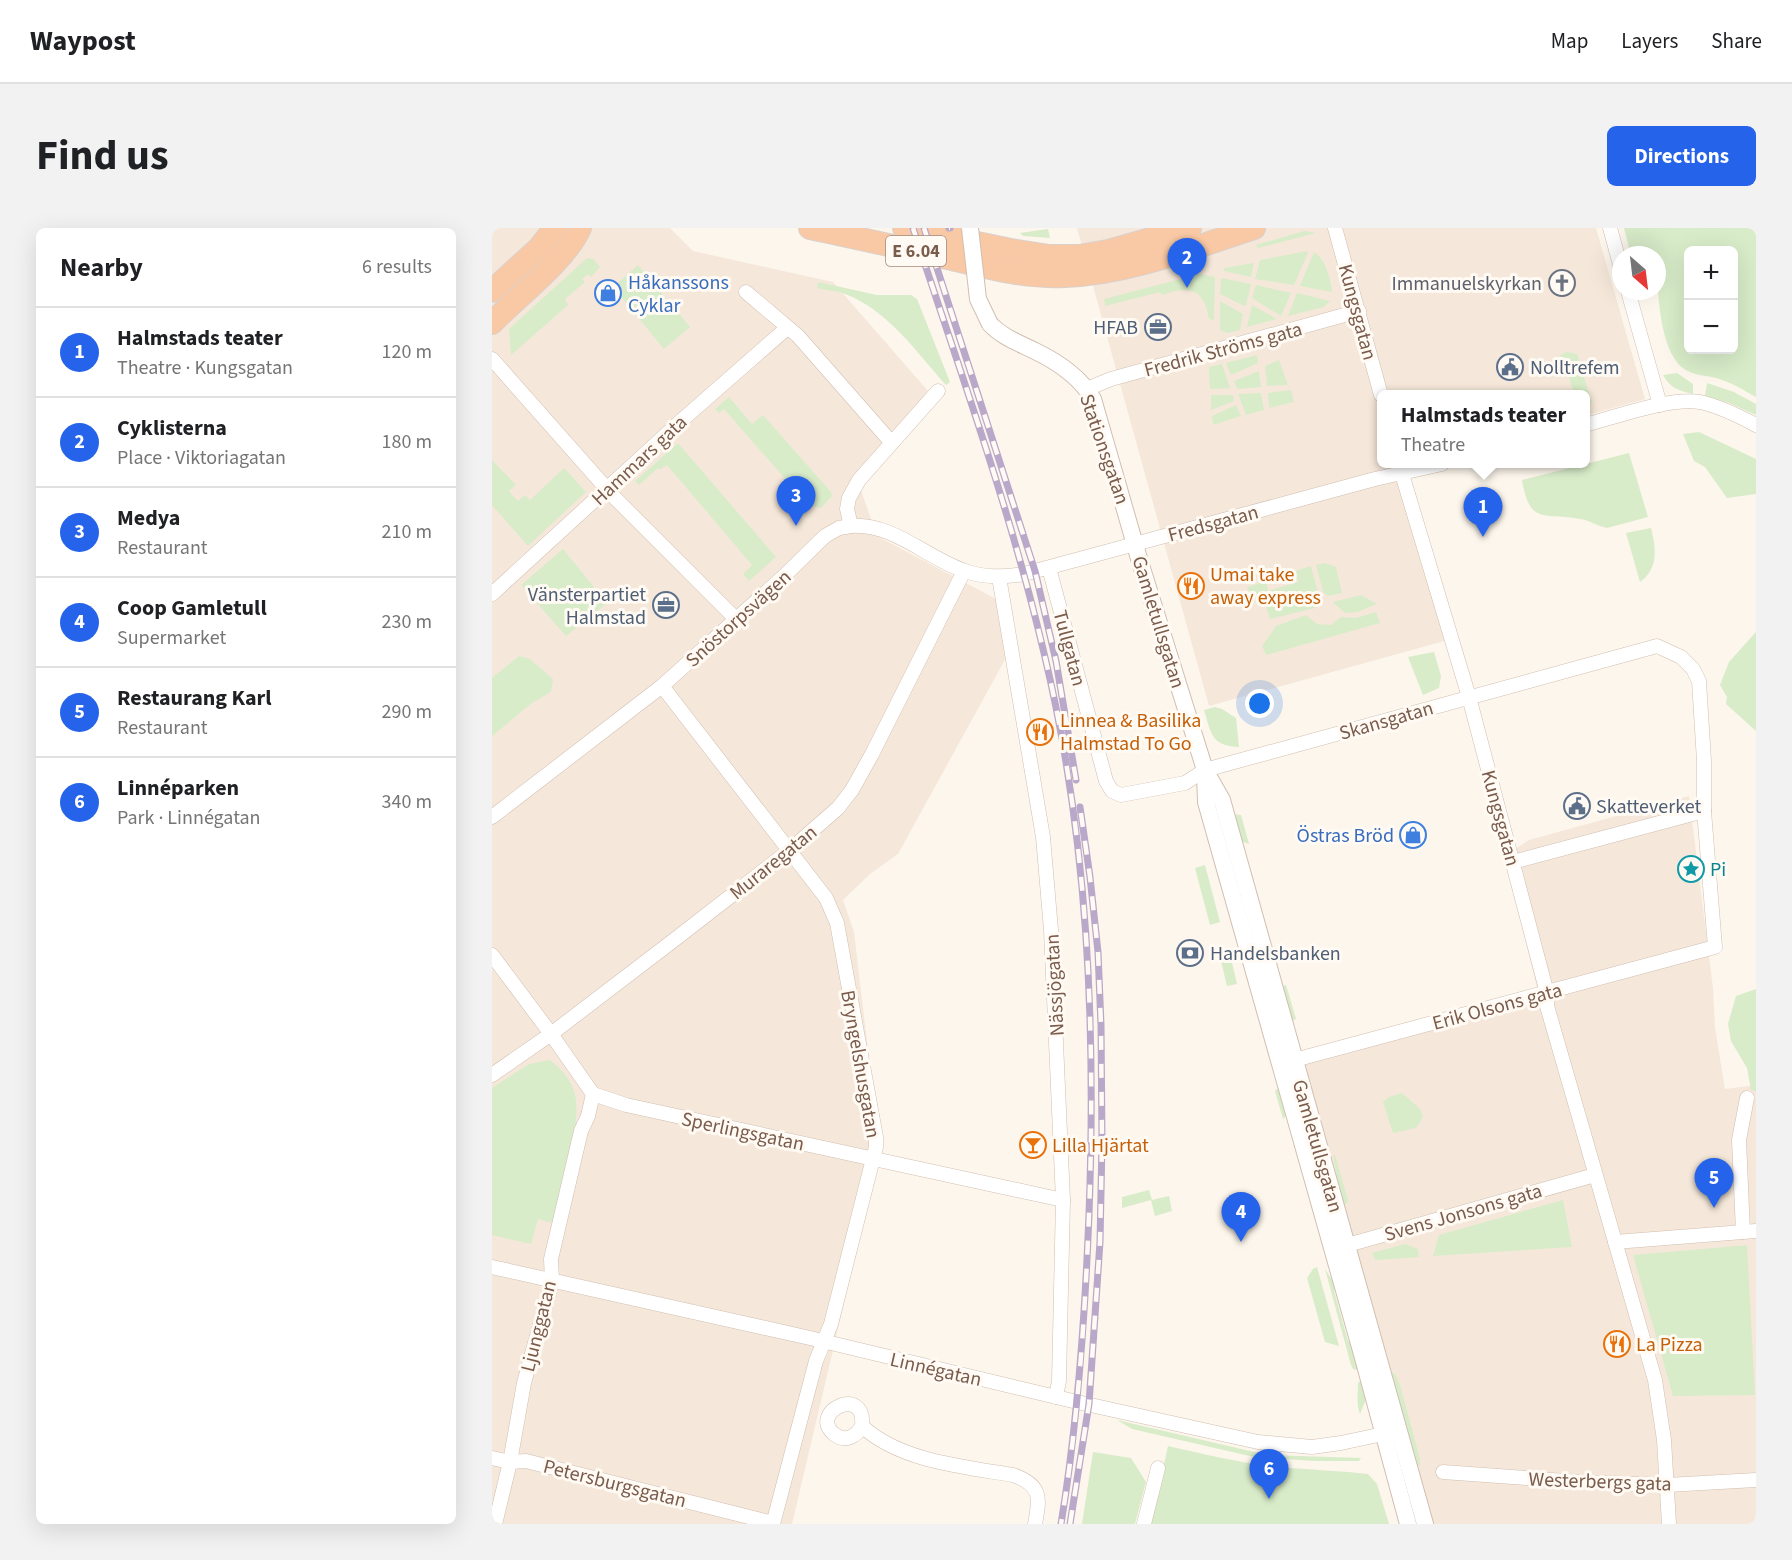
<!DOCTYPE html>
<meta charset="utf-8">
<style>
body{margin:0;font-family:"Source Sans 3",sans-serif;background:#f2f2f2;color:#202124}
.controls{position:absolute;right:18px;top:18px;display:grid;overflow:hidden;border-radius:9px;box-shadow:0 6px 24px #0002}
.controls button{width:54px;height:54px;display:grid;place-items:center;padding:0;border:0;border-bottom:2px solid #e0e0e0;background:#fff;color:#202124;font:30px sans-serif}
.compass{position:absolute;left:1120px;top:18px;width:54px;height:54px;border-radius:50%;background:#fff;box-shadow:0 6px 24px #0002;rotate:152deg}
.you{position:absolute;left:768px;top:476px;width:21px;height:21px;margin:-15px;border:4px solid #fff;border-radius:50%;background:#1a73e8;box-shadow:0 0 0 9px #1a73e833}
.badge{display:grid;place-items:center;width:39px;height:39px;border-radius:50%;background:#2563eb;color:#fff;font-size:20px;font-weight:700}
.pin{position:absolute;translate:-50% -50px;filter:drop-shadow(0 2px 3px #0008)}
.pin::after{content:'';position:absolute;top:32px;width:21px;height:18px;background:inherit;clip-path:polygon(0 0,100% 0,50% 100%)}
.popup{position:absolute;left:885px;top:162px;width:213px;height:78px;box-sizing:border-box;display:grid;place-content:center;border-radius:9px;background:#fff;filter:drop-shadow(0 2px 4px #0005);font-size:20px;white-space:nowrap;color:#757577}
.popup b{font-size:22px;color:#202124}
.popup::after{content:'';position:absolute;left:50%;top:100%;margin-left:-12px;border:12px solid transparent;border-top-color:#fff}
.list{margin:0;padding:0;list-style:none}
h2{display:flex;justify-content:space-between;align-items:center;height:78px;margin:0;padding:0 24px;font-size:26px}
h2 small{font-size:20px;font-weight:400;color:#757577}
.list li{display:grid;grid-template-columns:39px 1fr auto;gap:18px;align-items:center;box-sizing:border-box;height:90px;padding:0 24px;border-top:2px solid #e0e0e0}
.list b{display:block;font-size:22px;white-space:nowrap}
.list p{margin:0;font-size:20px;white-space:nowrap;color:#757577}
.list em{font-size:20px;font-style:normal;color:#757577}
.map{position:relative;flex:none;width:1264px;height:1296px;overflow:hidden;border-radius:9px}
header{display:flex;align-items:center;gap:36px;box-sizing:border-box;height:84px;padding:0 30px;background:#fff;border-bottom:2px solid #e0e0e0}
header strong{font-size:28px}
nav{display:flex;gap:33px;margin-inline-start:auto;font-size:21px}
.intro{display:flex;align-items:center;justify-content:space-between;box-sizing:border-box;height:144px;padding:0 36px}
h1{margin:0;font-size:42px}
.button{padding:15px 27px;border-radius:9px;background:#2563eb;color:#fff;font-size:21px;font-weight:700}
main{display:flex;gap:36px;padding:0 36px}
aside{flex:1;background:#fff;border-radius:9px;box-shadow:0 6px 24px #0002}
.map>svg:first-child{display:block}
.residential{fill:#f5e8da}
.green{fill:#d8ecc9;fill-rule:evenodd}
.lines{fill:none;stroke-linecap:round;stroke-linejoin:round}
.minor-casing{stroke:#d1beb0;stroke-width:15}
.tertiary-casing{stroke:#d1beb0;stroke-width:18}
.trunk-casing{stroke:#dad1cd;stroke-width:24}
.minor{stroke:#fff;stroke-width:14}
.tertiary{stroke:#fff;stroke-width:16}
.trunk{stroke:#f9c8a4;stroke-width:22}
.rail-casing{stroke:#b9a8c9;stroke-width:7}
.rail{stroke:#fffaf3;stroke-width:4.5;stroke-dasharray:14;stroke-linecap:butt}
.tertiary-bridge-casing{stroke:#d1beb0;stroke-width:18;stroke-linecap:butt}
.tertiary-bridge{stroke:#fff;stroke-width:16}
.labels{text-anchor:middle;stroke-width:6;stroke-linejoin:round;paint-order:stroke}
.shield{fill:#fffaf3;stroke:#a28b7f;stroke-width:1.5}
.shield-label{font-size:18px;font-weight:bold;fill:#7a5c4d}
.shop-label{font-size:20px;fill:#366cbe;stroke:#fffaf3;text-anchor:start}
.worship-label{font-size:20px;fill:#5b616d;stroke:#fffaf3;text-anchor:end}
.street-label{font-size:20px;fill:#7a5c4d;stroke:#fffaf3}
.service-label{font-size:20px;fill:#4e5e75;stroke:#fffaf3;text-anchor:start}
.food-label{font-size:20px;fill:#c56008;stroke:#fffaf3;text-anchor:start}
.culture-label{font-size:20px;fill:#0d838f;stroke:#fffaf3;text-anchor:start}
</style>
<header>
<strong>Waypost</strong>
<nav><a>Map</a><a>Layers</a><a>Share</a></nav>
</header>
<div class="intro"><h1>Find us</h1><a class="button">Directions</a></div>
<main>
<aside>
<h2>Nearby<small>6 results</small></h2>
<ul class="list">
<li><span class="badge">1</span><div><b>Halmstads teater</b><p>Theatre · Kungsgatan</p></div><em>120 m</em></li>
<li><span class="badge">2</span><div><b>Cyklisterna</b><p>Place · Viktoriagatan</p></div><em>180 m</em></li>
<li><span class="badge">3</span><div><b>Medya</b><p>Restaurant</p></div><em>210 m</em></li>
<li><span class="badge">4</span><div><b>Coop Gamletull</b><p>Supermarket</p></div><em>230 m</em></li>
<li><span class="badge">5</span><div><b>Restaurang Karl</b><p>Restaurant</p></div><em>290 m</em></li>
<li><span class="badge">6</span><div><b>Linnéparken</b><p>Park · Linnégatan</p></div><em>340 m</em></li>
</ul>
</aside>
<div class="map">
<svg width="1264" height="1296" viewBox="0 0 1264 1296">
<rect width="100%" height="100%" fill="#fdf6ec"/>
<g class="residential">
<path d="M0,0H178L201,23L341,54L436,163L364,248L385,308L506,372L515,428L406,626L378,646L351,672L362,704L388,923L300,1296H0Z"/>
<path d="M585,0H1104L1153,171L1093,188V166H889V236H930L908,242L956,412L717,478Z"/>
<path d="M1197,568L1221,760L1223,800L1233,861L1264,857V1296H935L815,863L809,823L1045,760L1013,627L1037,612Z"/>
</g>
<g class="green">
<path d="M1132,0H1264V169C1253,163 1242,156 1230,152C1219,147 1205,149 1194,142C1166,126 1165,55 1165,27H1139ZM1196,22H1242V122H1196Z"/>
<path d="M556,1L558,10L531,8L528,5Z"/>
<path d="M812,3L824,5L766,20L764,17Z"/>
<path d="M815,23L816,25L802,57L763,51L768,32Z"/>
<path d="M822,24C833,30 839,52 840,64L808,58Z"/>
<path d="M95,30L101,31L108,39L99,49L96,46L90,51L93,54L73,71L76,77L19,127L17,101Z"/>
<path d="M762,35L759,49L732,43V40Z"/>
<path d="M146,37L198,99L172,121L126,65L131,61L126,55Z"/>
<path d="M708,46L723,49L722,92L717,91C712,60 697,57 670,67L668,64L613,78L612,71Z"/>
<path d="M729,50L759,56L754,77L752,78L728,66Z"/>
<path d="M326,54L385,67H419L425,71L458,154L454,157C425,125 396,82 353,66C344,62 335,63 325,60Z"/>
<path d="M764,57L799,65L789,88L760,70Z"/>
<path d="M805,65L838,73L832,79L796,88Z"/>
<path d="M728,73L751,86L748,102L735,105L728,102Z"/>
<path d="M760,77L785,91L755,99Z"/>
<path d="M1075,124L1085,126L1100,175L1093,177V166H1082L1074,138L1068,127Z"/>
<path d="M765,127L766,135L739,147L734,135Z"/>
<path d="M787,132L796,157L775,158L773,138Z"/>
<path d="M730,136L738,160L718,161L717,139Z"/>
<path d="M767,143L769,159L745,161L742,153Z"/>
<path d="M1185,145L1201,156V166C1187,163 1178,160 1171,147Z"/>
<path d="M1215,155L1242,164L1264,176V187L1237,175L1213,168Z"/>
<path d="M799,162L802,174L777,180L776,165Z"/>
<path d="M769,165L772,182L754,187L746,166Z"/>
<path d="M719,167H741L742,173L719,182Z"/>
<path d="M237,169L260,196L271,187L339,264L340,268L329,280L317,278L232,181L227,185L223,181Z"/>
<path d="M744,177L749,188L721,197L720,188Z"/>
<path d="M1207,204L1264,231V266L1235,270L1213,239L1202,233L1191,206Z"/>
<path d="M186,215L284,329L257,353L251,346L260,337L175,237L168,242L166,240L147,257L143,253Z"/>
<path d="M1137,225L1156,289L1115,300C1105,298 1097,292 1088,291C1051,284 1038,298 1030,252Z"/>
<path d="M0,232L24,257L17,263L26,273L33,267L38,272L72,240L94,264L36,318L0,277Z"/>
<path d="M1159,300C1164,320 1167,340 1148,354L1134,305Z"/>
<path d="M71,321L115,375L74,408L29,357Z"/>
<path d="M833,335L844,339L850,365L836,368L831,364L824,337Z"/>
<path d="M819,338L828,372L823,380L778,391L770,368H759L755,359L774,353L776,363L806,354L803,343Z"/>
<path d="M869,367L885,376L865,384L853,385L841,374Z"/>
<path d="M884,384L888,395L774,427L770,418L784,398L814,387L825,396L839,397L849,389L864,390Z"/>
<path d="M1264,404V503L1234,476L1235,469L1228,457L1237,434Z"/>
<path d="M942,424L949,448L947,460L931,467L916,429Z"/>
<path d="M27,428L38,431L61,451L59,464L40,475L0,508V450Z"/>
<path d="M723,479L730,481L744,490L747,519C719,518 719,505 712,482Z"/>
<path d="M740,586L749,587L757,616L746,612Z"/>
<path d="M713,637L728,694L718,697L703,640Z"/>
<path d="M737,722L745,756L735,758L727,725Z"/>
<path d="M794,757L804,791L798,794L788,759Z"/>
<path d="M1264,761V863L1259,862L1255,840L1239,813L1236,796L1244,768Z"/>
<path d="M58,832C68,840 76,848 81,860C93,886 70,966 64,996L46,991L39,1016L0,1007V860L37,836Z"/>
<path d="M787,859L794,876L793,889L791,891L783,863Z"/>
<path d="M910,865L928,881L931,889L924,900L901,905L891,874L897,869Z"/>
<path d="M841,927H843L856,972L855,975L850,979Z"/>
<path d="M657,962L660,972L677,968L680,983L663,988L659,972L630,980V969Z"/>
<path d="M1071,972L1080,1019L941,1028L947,1007Z"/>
<path d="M913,1016L926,1021L927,1029L883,1032L880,1025Z"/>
<path d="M1255,1017L1263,1167L1181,1168L1141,1027Z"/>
<path d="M825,1039L847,1118L833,1114L815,1050L821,1041Z"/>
<path d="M833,1041L844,1058L842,1063L856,1113L863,1117L869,1143L861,1141L859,1137Z"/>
<path d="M899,1144L903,1146L908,1157L928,1231V1237L923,1240Z"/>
<path d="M871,1151L875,1169L868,1186C864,1177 866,1165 866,1155Z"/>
<path d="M625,1192L775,1227L869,1230L867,1233H822L762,1229L640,1201Z"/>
<path d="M676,1218C716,1227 756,1237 798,1240C824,1242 850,1243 876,1246L885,1256L897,1296H659Z"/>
<path d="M601,1224L639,1230L654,1254L643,1296H590Z"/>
</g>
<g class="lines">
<defs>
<g id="minor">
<path d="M843,0L889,167"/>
<path d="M1118,0L1129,40"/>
<path d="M1136,63L1168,177"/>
<path d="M254,64L306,108L399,214"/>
<path d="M0,131L122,269L244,391"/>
<path d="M595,161L619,151L867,83"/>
<path d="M1093,197C1123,189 1178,169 1208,174C1227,178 1247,188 1264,197"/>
<path d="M907,236L977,469L1055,765V778L1163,1152L1172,1212L1177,1296"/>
<path d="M359,298C402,295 434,330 473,343C493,350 512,349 532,346L883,251L950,236"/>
<path d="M557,340L614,553L620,563L629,567L693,555L713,542L1165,418L1189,429L1201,441L1207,453L1212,533V583L1223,719L795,834"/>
<path d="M507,349L551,609L559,702L571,972L567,1153L564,1169"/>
<path d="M0,366L190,192L295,100"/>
<path d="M170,458L334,670L345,695L384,909V919L339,1096L324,1133L281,1296"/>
<path d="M0,589L170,458L290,350L333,308L347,300L359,298L355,281L357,270L367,252L446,163"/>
<path d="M1021,634L1212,583"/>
<path d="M0,727L59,806L101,866L134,877L571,972"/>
<path d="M0,847L59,806L182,712L298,622L346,580L360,562L380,526L472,343"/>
<path d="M1251,1004L1247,912L1255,870"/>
<path d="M1123,1014L1264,1003"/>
<path d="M845,1020L1103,947"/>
<path d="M0,1039L318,1110L585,1174L766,1214L820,1219L849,1215L891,1206"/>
<path d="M370,1198C365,1208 353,1215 342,1206C316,1184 374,1156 370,1198C407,1233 472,1239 521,1247C550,1257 548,1270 543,1296"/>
<path d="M0,1230L18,1234L34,1233L281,1295"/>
<path d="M951,1244L1087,1254L1175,1257L1264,1252"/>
<path d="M3,1296L18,1234L32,1155L60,1053L59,1031L89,903L96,888L101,866"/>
<path d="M652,1296L666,1240"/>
</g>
<g id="tertiary">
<path d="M498,96C510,109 527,115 543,123C566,134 588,149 601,171L648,334L713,542L730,572L933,1296"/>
<path d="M713,546L714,574L870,1126L916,1296"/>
</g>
<g id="trunk">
<path d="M318,0C366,10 413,21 460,31C497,40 535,50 573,48C638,45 701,20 762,0"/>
<path d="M412,0L519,22L557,28H587L616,23L698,0"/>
<path d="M0,63L47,20L63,0"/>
<path d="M0,95C26,68 74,32 88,0"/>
</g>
</defs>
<use href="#minor" class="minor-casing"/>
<use href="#tertiary" class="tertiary-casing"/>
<use href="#trunk" class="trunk-casing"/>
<use href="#minor" class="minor"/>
<use href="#tertiary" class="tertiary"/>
<use href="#trunk" class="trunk"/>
<defs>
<g id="rail">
<path d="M421,0C467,141 518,280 552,425C596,608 604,798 597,986C593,1090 586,1193 569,1296"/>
<path d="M432,0L543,343L564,433L584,552"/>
<path d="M457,0H458"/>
<path d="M578,1296L597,1176L608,1014L610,914L609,797L606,724L598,649L588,579"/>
</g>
</defs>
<use href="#rail" class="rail-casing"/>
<use href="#rail" class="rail"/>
<defs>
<path id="tertiary-bridge" d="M478,0L486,71L498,96"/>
</defs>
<use href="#tertiary-bridge" class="tertiary-bridge-casing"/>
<use href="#tertiary-bridge" class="tertiary-bridge"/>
</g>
<defs>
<symbol id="church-ring" viewBox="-11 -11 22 22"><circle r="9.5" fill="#fffaf3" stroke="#6b7280" stroke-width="1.5"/><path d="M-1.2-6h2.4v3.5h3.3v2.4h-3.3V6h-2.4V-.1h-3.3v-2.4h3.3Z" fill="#6b7280"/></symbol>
<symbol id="shop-ring" viewBox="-11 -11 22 22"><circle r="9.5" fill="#fffaf3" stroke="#3f7fe0" stroke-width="1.5"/><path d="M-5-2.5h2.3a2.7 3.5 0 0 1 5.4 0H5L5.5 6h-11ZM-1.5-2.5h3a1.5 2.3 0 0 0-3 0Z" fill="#3f7fe0"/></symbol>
<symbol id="office-ring" viewBox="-11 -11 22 22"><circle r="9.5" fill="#fffaf3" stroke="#5c6f8a" stroke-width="1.5"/><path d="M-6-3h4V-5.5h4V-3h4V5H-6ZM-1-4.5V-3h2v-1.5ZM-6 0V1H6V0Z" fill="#5c6f8a"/></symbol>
<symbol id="civic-ring" viewBox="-11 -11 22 22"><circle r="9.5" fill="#fffaf3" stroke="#5c6f8a" stroke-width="1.5"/><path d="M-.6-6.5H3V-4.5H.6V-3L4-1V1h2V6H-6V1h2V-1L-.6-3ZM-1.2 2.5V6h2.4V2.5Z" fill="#5c6f8a"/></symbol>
<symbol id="restaurant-ring" viewBox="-11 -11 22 22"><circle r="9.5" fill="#fffaf3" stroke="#e8710a" stroke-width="1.5"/><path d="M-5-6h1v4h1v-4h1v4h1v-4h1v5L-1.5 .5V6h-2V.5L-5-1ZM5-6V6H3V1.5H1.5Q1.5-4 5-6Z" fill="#e8710a"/></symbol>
<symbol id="sight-ring" viewBox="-11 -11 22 22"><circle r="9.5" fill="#fffaf3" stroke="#0f9aa8" stroke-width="1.5"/><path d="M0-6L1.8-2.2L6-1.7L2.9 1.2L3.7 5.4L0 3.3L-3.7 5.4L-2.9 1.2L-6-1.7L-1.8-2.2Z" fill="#0f9aa8"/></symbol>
<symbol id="bank-ring" viewBox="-11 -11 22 22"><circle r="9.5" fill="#fffaf3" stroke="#5c6f8a" stroke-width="1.5"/><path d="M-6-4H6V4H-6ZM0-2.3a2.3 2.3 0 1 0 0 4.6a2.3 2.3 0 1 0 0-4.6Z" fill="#5c6f8a"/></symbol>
<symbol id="bar-ring" viewBox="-11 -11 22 22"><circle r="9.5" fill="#fffaf3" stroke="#e8710a" stroke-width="1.5"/><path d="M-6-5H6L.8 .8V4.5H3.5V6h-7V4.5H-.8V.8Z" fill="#e8710a"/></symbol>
</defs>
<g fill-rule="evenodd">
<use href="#church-ring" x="1055" y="40" width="30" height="30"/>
<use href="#shop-ring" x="101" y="50" width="30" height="30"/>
<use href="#office-ring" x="651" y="84" width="30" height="30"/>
<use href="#civic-ring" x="1003" y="124" width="30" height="30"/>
<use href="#restaurant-ring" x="684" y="343" width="30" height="30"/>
<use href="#office-ring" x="159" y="362" width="30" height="30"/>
<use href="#restaurant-ring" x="533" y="489" width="30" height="30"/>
<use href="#civic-ring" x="1070" y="563" width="30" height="30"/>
<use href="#shop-ring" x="906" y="592" width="30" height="30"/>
<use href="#sight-ring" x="1184" y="626" width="30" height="30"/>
<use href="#bank-ring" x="683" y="710" width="30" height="30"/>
<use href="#bar-ring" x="526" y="902" width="30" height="30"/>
<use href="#restaurant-ring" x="1110" y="1101" width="30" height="30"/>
</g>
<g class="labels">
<rect class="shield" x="394" y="8" width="60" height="30" rx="4.5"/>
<g class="shield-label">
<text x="424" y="29">E 6.04</text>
</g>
<g class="shop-label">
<text x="136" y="61">Håkanssons<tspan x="136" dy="23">Cyklar</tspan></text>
<text x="902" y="614" text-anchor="end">Östras Bröd</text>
</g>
<g class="worship-label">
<text x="1050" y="62">Immanuelskyrkan</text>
</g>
<g class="street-label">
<text transform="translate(866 84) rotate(75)" y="7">Kungsgatan</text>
<text transform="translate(731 121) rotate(-15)" y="7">Fredrik Ströms gata</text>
<text transform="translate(613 221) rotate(71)" y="7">Stationsgatan</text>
<text transform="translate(147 232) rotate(-43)" y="7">Hammars gata</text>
<text transform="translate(721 295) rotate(-15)" y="7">Fredsgatan</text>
<text transform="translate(246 390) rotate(-42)" y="7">Snöstorpsvägen</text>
<text transform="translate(667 394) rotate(73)" y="7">Gamletullsgatan</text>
<text transform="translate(578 420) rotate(75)" y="7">Tullgatan</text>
<text transform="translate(894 492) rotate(-16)" y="7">Skansgatan</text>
<text transform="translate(1009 590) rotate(75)" y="7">Kungsgatan</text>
<text transform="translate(281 634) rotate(-39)" y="7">Muraregatan</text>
<text transform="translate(562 757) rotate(-93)" y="7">Nässjögatan</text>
<text transform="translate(1005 778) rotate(-15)" y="7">Erik Olsons gata</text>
<text transform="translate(369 836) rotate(80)" y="7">Bryngelshusgatan</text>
<text transform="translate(251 903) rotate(12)" y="7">Sperlingsgatan</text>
<text transform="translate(826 918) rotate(74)" y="7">Gamletullsgatan</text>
<text transform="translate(971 984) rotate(-16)" y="7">Svens Jonsons gata</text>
<text transform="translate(46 1098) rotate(-76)" y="7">Ljunggatan</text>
<text transform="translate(444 1141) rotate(13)" y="7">Linnégatan</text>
<text transform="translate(1108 1253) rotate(2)" y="7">Westerbergs gata</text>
<text transform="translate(123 1255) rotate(14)" y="7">Petersburgsgatan</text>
</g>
<g class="service-label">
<text x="646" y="106" text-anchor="end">HFAB</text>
<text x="1038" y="146">Nolltrefem</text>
<text x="154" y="373" text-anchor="end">Vänsterpartiet<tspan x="154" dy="23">Halmstad</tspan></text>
<text x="1104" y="585">Skatteverket</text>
<text x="718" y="732">Handelsbanken</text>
</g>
<g class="food-label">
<text x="718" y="353">Umai take<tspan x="718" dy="23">away express</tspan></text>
<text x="568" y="499">Linnea &amp; Basilika<tspan x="568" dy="23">Halmstad To Go</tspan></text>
<text x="560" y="924">Lilla Hjärtat</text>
<text x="1144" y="1123">La Pizza</text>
</g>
<g class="culture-label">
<text x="1218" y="648">Pi</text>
</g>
</g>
</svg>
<div class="controls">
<button>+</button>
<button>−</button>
</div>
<svg class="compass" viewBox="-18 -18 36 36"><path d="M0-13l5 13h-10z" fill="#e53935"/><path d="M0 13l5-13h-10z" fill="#757577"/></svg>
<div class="you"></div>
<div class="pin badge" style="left:991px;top:309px">1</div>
<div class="popup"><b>Halmstads teater</b>Theatre</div>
<div class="pin badge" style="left:695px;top:60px">2</div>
<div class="pin badge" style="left:304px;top:298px">3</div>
<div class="pin badge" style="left:749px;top:1014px">4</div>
<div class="pin badge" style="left:1222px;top:980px">5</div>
<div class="pin badge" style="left:777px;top:1271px">6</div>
</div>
</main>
